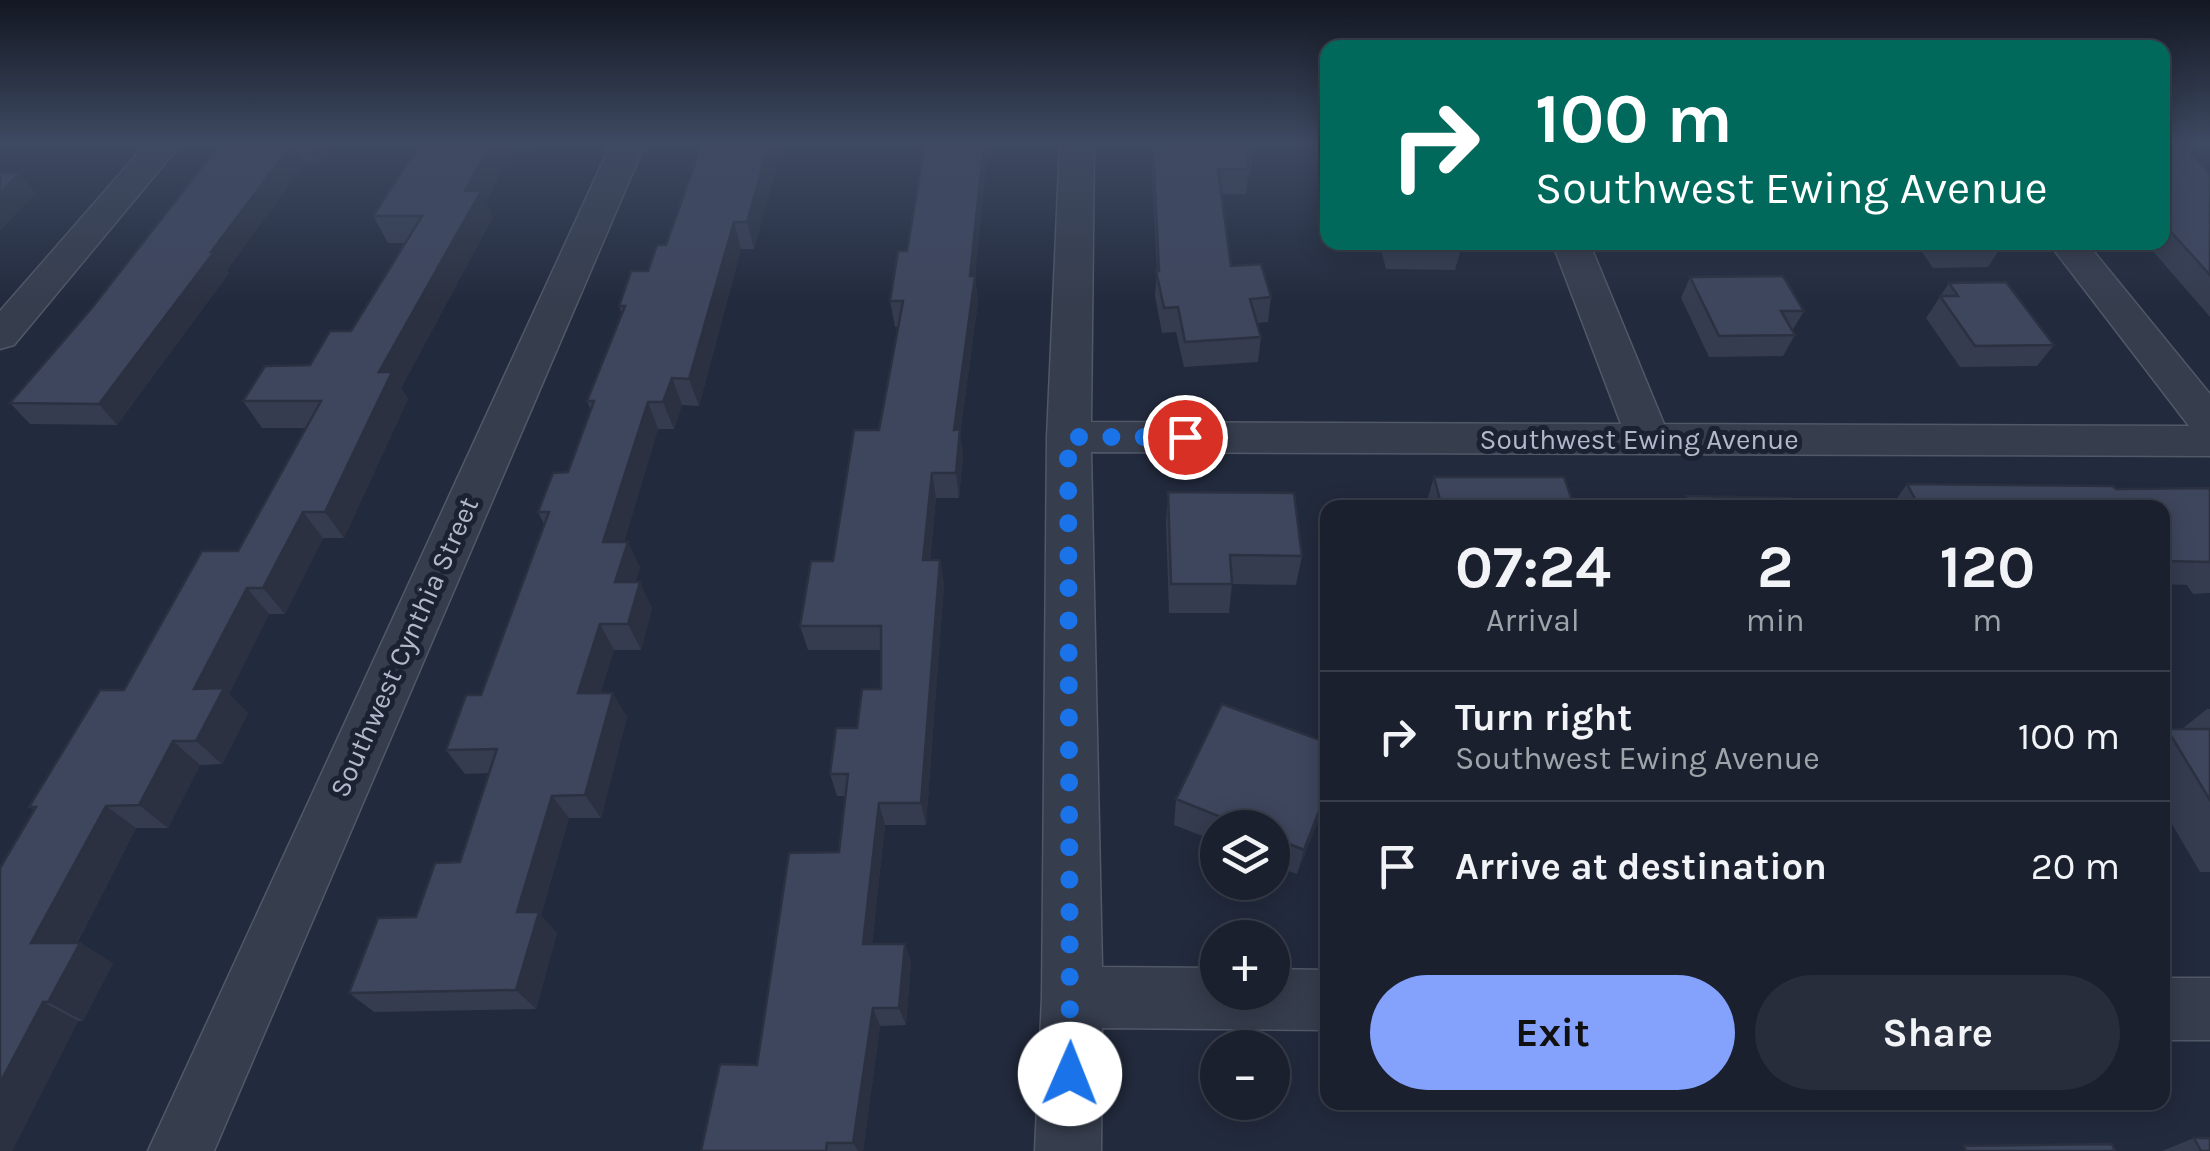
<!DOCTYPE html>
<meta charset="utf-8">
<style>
:root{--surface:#1a202e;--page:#272d3a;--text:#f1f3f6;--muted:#9fa3aa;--line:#383e4a;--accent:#84a2fb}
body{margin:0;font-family:Karla,sans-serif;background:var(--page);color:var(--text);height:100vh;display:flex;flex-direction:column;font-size:38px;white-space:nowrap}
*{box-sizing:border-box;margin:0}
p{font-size:32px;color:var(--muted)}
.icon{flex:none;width:55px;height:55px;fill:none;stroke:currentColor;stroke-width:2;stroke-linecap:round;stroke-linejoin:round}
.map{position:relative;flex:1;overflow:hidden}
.details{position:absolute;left:1320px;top:500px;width:850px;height:610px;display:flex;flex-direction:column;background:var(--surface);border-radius:20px;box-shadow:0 5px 25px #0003,0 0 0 2px var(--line)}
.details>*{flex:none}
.top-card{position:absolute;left:1320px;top:40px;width:850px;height:210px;border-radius:20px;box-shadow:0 5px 25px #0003,0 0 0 2px var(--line);background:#00695c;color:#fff;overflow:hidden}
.fabs{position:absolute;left:1200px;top:810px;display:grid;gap:20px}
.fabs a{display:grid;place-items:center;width:90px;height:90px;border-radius:50%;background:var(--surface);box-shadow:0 5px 25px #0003,0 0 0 2px var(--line);font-size:50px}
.pin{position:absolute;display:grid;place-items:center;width:85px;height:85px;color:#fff;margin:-42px;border:5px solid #fff;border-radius:50%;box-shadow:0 2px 10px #0007}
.me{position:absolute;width:110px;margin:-55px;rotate:1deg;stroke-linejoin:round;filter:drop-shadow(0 0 8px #0008)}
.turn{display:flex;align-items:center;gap:35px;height:210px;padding:0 50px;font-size:45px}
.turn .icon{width:130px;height:130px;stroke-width:2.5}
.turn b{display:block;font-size:70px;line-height:85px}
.eta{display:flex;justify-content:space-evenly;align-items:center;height:170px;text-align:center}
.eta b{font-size:60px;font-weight:700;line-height:70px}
.button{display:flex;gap:20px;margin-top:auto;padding:20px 50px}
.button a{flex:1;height:115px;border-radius:60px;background:var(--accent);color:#111;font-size:40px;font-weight:700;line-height:115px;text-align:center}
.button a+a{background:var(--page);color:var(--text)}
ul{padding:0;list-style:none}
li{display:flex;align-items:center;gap:30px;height:130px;padding:0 50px;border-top:2px solid var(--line)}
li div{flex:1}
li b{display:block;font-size:38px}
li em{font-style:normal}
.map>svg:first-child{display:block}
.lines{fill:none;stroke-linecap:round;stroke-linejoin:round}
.minor-casing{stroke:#515868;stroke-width:3}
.minor{fill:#363d4d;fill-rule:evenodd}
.wall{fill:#353c50}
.shaded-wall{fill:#2b3141}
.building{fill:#3e465d;stroke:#2b3141;stroke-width:2.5}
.route{stroke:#1a73e8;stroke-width:18;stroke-dasharray:0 32.4}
.labels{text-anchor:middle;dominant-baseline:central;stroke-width:10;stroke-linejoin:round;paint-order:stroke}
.street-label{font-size:28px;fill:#b2b8c9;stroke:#1b2232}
</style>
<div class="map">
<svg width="2210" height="1151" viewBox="0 0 2210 1151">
<rect width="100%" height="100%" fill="#222a3d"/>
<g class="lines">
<g class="minor-casing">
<path id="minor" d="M 146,144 L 181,144 L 14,345 L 0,349 L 0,311 Z
M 611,144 L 645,144 L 214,1151 L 148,1151 Z
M 1060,144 L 1094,144 L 1091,422 L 1621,424 L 1552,242 L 1589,242 L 1664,424 L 2189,426 L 2048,242 L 2086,242 L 2210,394 L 2210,456 L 1091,452 L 1102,967 L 1218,968 L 1218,992 L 1272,992 L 1272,969 L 1328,970 L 1328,1030 L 1102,1028 L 1101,1151 L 1035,1151 L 1042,997 L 1047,437 Z
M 2162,978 L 2210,978 L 2210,1040 L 2162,1040 Z"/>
</g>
<use href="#minor" class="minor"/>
</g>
<path class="wall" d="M 220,144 L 331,144 L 318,163 L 305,163 L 227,270 L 229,273 L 117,425 L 30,424 L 10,403 L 91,309 Z
M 420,144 L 536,144 L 534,149 L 514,149 L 486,202 L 493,217 L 401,388 L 408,399 L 344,538 L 323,538 L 285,614 L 269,614 L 229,694 L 248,713 L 222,764 L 200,765 L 168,828 L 136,828 L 77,943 L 80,943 L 113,963 L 83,1021 L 78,1021 L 12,1151 L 34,810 L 29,807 L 238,551 L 306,428 L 262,428 L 243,401 L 310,365 L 351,331 L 405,243 L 388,243 L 373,216 Z
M 702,144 L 783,144 L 754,249 L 741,249 L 699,406 L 682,405 L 674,429 L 658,429 L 624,542 L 628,542 L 640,568 L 635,582 L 652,608 L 641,650 L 614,650 L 600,693 L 627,717 L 601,818 L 569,818 L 541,915 L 557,933 L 536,1009 L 374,1012 L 349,993 L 416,917 L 460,862 L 489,773 L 465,774 L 446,750 L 481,695 L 544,524 L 538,512 L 568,472 L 591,411 L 587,401 L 622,314 L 619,306 L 648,271 L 666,245 Z
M 925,144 L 988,144 L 975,276 L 978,302 L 960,434 L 963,455 L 959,498 L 936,498 L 930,560 L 940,560 L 944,584 L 926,825 L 885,825 L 872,944 L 905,944 L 911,963 L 906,1025 L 880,1026 L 863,1151 L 701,1151 L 757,1065 L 839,852 L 846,796 L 837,796 L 830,774 L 881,689 L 881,650 L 808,650 L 800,626 L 833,561 L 879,430 L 898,327 L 895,327 L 890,301 L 907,251 Z
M 1158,144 L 1252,144 L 1253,150 L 1250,175 L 1248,175 L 1246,194 L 1222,194 L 1231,266 L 1271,297 L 1268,322 L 1257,323 L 1261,337 L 1258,362 L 1184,367 L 1176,332 L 1162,333 L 1155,296 L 1157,271 L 1152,174 L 1153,149 L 1158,149 Z
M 2162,144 L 2210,174 L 2210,317 L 2145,242 L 2162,242 Z
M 1379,242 L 1459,242 L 1461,249 L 1455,270 L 1386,269 Z
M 1915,242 L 1999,242 L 2002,246 L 1988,267 L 1933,268 Z
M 1690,277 L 1804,311 L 1792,331 L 1795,335 L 1783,356 L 1709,357 L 1681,298 Z
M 1949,283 L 2054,345 L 2037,366 L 1960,367 L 1926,318 Z
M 1434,477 L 1575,508 L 1425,508 Z
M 1907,484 L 2116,489 L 2210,488 L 2210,593 L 2193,594 L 2187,585 L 2162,584 L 2162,508 L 1890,508 Z
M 1168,492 L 1302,556 L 1296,585 L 1232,584 L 1229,613 L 1169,613 L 1166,522 Z
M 1686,496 L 1794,508 L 1680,508 Z
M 2207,709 L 2210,709 L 2210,872 L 2200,872 L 2162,807 L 2162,732 L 2167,729 L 2182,729 Z
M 1328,743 L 1328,795 L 1297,874 L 1272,865 L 1272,828 L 1218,828 L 1218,842 L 1174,825 L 1176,799 Z
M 2194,1138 L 2210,1151 L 2162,1151 Z"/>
<path class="shaded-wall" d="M 292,144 L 294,144 L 305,163 L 227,270 L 229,273 L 117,425 L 99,404 Z
M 307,144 L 331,144 L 318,163 Z
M 491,144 L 512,144 L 514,149 L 486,202 L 493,217 L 401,388 L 408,399 L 344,538 L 325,512 L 379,372 L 465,191 Z
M 769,144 L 783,144 L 754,249 L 747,222 Z
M 984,144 L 988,144 L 975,277 L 978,302 L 960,434 L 963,455 L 959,498 L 956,473 L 954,430 Z
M 20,173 L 36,194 L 0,231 L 0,193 Z
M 734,222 L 741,249 L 699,406 L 689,379 Z
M 672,378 L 682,405 L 674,429 L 663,402 Z
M 648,402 L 658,429 L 616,568 L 603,542 Z
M 932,473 L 936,498 L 927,584 L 923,560 Z
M 303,512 L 323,538 L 285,614 L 263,588 Z
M 628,542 L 640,568 L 627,608 L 615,582 Z
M 940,560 L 944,584 L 926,825 L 921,803 Z
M 640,582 L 652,608 L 641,650 L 628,624 Z
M 247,588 L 269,614 L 229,694 L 248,713 L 222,764 L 196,741 L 194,689 Z
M 600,624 L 614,650 L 593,718 L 578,693 Z
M 613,693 L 627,717 L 601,818 L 585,795 Z
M 173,741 L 200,765 L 168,828 L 139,805 Z
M 1328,788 L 1328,795 L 1297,874 L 1304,850 Z
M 552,796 L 569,818 L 541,915 L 557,933 L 536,1009 L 516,990 L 517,912 Z
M 879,803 L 885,825 L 870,963 L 863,944 Z
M 106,806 L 136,828 L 66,963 L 31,943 Z
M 80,943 L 113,963 L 83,1021 L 48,1002 Z
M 905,944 L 911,963 L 906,1025 L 899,1008 Z
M 43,1002 L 78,1021 L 12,1151 L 0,1151 L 0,1083 Z
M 873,1008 L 880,1026 L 863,1151 L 858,1151 L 853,1143 Z"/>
<path class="building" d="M 220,144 L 292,144 L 211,252 L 214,252 L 99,404 L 10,403 L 91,309 Z
M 420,144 L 491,144 L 465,191 L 481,191 L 379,372 L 392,372 L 325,512 L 303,512 L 263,588 L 247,588 L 194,689 L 224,688 L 196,741 L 173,741 L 139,805 L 106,806 L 31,943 L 80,943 L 48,1002 L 43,1002 L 0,1083 L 0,868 L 36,807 L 29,807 L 100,690 L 124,690 L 202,551 L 238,551 L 321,401 L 243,401 L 265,366 L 310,365 L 330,331 L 351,331 L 422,216 L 373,216 Z
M 702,144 L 769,144 L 747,222 L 734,222 L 689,379 L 672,378 L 663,402 L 648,402 L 603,542 L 628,542 L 615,582 L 640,582 L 628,624 L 600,624 L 578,693 L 613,693 L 585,795 L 552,796 L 517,912 L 539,912 L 516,990 L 349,993 L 378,918 L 416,917 L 435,863 L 460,862 L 497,749 L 446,750 L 466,695 L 481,695 L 549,512 L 538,512 L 553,473 L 568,472 L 594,401 L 587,401 L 625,306 L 619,306 L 631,271 L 648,271 L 657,245 L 666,245 Z
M 925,144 L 984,144 L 970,276 L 975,276 L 954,430 L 960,429 L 956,473 L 932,473 L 923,560 L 940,560 L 921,803 L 879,803 L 863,944 L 905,944 L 899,1008 L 873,1008 L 853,1143 L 827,1143 L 826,1151 L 701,1151 L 720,1064 L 757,1065 L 789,853 L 839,852 L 848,774 L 830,774 L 836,728 L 857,728 L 862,689 L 881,689 L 881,626 L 800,626 L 811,561 L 833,561 L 854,430 L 879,430 L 903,301 L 890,301 L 898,251 L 907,251 Z
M 1161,144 L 1252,144 L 1253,150 L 1246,150 L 1248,169 L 1218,169 L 1231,266 L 1261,264 L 1271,297 L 1250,299 L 1261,337 L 1185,342 L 1178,307 L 1164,308 L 1156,271 L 1159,271 L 1153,149 L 1161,149 Z
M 2162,144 L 2181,144 L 2210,174 L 2210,275 L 2162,222 Z
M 0,173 L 20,173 L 0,193 Z
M 1389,242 L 1459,242 L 1461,249 L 1390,248 Z
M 1944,242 L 1999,242 L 2002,246 L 1947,247 Z
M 1783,276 L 1804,311 L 1781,311 L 1795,335 L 1719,336 L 1690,277 Z
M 2006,282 L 2054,345 L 1975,346 L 1940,296 L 1958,296 L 1949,283 Z
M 1434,477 L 1564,477 L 1575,508 L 1442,508 Z
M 1907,484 L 2113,486 L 2116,489 L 2210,488 L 2210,562 L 2162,561 L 2162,508 L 1920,508 Z
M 1168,492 L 1294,493 L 1302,556 L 1230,555 L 1232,584 L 1171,584 Z
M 1686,496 L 1790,498 L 1794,508 L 1690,508 Z
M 1222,704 L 1328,743 L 1328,788 L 1304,850 L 1272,837 L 1272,828 L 1248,828 L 1176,799 Z
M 2167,729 L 2210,729 L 2210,800 Z
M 2194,1138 L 2210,1138 L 2210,1151 L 2201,1151 Z
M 2112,1144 L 2115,1151 L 1966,1151 L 1964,1146 Z"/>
<linearGradient id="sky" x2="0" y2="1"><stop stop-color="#131722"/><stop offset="0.47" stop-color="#3e4a62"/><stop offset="1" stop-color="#3e4a62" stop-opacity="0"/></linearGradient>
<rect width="2210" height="305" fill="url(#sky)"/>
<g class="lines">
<path class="route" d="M 1070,1074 L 1068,437 L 1185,437"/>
</g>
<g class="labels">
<g class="street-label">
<text x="1639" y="439">Southwest Ewing Avenue</text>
<text transform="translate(404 647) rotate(-66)">Southwest Cynthia Street</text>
</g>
</g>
</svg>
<div class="fabs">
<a><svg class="icon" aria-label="layers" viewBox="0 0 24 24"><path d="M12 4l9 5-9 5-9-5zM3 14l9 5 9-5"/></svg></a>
<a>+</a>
<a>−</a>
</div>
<div class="pin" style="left:1185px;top:437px;background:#d93025"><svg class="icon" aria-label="arrive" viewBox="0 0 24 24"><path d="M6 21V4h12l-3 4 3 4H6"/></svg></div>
<svg class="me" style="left:1070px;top:1074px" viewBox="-20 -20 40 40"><circle r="19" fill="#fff"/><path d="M0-13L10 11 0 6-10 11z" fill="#1a73e8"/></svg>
<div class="top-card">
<div class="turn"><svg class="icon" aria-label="right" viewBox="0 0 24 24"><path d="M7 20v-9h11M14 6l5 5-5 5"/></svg><div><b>100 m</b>Southwest Ewing Avenue</div></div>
</div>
<section class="details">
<div class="eta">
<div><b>07:24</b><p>Arrival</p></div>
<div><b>2</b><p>min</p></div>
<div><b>120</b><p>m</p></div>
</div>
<ul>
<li><svg class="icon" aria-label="right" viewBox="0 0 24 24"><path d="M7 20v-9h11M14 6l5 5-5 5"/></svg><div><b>Turn right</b><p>Southwest Ewing Avenue</p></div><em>100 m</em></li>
<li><svg class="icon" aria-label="arrive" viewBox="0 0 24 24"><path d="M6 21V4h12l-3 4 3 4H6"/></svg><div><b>Arrive at destination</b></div><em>20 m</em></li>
</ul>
<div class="button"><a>Exit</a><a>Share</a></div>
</section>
</div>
